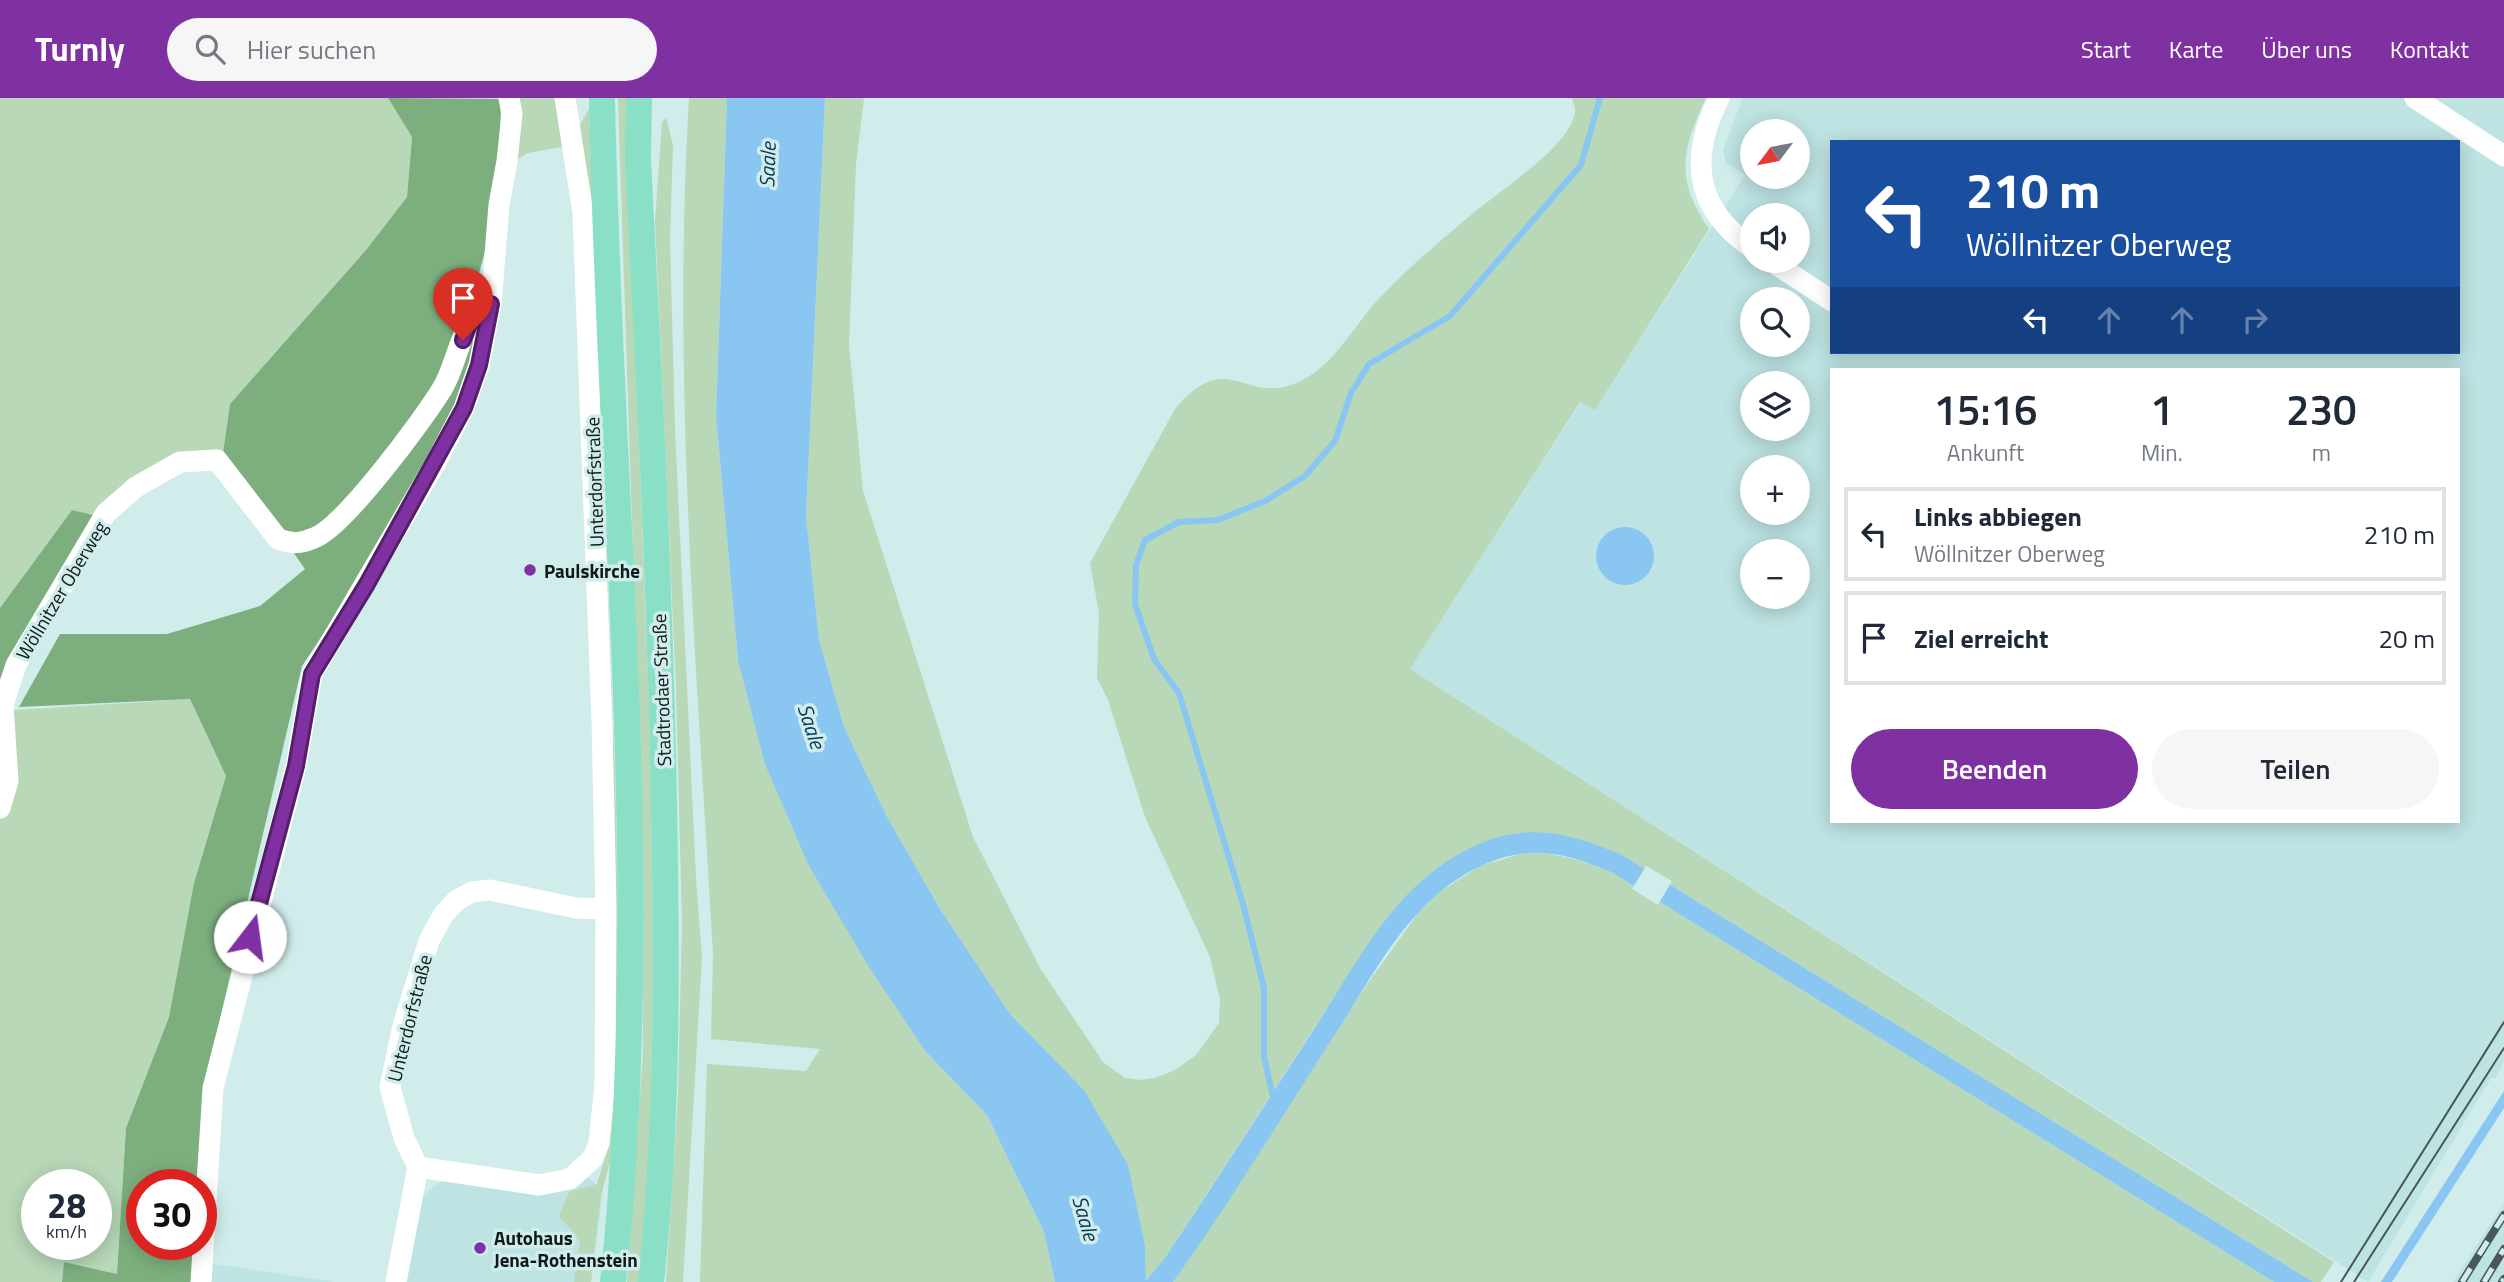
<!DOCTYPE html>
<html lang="de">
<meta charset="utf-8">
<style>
:root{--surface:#fff;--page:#f6f6f7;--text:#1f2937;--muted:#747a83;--line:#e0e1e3;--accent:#7f30a1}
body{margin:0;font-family:"Titillium Web",sans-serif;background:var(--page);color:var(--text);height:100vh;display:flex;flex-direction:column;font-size:26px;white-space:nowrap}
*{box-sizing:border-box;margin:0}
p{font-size:23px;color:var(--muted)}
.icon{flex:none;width:38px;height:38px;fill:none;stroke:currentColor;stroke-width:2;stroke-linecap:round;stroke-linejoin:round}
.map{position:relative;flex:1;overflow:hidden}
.side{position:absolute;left:1830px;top:270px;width:630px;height:455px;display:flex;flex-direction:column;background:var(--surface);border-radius:0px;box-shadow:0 4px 18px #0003}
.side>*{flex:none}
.top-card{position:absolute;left:1830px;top:42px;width:630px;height:214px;border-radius:0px;box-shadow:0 4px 18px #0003;background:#1a4fa0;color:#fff;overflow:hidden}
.needle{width:46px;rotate:238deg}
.buttons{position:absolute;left:1740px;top:21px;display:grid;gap:14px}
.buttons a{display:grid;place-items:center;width:70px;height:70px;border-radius:50%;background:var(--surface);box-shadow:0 4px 18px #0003;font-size:35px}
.speed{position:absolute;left:21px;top:1071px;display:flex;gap:14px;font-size:35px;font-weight:700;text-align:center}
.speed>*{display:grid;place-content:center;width:91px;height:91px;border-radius:50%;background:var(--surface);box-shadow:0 4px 18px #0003;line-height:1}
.speed small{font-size:18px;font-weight:400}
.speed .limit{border:10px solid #d22;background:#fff;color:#111}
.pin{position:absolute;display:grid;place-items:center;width:60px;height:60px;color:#fff;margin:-72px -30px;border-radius:50% 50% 50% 0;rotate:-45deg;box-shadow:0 0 7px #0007}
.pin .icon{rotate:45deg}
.me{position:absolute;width:77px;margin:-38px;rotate:15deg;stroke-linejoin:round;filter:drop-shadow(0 0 5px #0008)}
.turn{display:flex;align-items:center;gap:24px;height:147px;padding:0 21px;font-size:32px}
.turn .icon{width:91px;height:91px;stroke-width:2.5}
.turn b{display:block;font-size:49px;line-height:60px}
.lanes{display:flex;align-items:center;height:66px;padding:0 21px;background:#0003;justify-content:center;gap:35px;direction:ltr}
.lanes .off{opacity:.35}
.eta{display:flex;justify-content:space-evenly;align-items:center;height:119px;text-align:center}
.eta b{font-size:42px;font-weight:600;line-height:49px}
.primary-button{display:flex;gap:14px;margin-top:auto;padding:14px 21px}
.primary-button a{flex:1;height:80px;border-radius:42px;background:var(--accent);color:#fff;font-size:28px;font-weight:600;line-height:80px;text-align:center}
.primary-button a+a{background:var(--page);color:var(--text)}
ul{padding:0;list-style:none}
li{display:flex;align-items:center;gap:21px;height:94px;margin:0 14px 10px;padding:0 7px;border:4px solid var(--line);border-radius:0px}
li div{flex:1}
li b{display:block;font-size:26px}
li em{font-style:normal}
header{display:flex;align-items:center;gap:42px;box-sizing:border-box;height:98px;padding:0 35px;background:var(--accent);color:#fff}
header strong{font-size:33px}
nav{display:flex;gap:38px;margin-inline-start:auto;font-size:24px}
.search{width:490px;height:63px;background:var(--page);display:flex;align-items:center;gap:18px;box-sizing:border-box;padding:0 24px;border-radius:38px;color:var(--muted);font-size:26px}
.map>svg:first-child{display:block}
.built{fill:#bde3e2;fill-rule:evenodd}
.green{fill:#b8d8b8;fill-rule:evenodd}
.forest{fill:#7daf7e}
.water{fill:#8ac6f2}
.pier{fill:#d0eceb}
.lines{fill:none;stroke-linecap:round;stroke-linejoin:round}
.stream{stroke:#8ac6f2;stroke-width:6}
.minor{stroke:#fff;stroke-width:21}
.major{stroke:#89e0c7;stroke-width:26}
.tram{stroke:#485757;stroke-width:2}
.rail-casing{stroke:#485757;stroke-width:8}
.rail{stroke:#d0eceb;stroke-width:5;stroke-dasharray:16;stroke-linecap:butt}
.route-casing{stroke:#531f69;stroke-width:18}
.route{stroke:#7f30a1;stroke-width:12}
.poi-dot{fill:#7f30a1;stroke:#d0eceb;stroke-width:2.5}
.labels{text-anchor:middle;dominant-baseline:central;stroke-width:7;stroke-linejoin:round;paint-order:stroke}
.street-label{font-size:19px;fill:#101a1a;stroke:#d0eceb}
.poi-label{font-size:19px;font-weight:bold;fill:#101a1a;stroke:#d0eceb;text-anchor:start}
.water-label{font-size:21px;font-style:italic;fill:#083855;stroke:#d0eceb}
</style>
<header>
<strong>Turnly</strong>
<div class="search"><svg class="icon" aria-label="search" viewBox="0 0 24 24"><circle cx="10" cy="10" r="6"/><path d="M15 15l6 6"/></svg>Hier suchen</div>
<nav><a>Start</a><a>Karte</a><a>Über uns</a><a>Kontakt</a></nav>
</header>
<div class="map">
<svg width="2504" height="1184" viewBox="0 0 2504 1184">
<rect width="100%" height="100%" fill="#d0eceb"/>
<path class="built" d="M 1743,0 L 2504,0 L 2504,964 L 2495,980 L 2491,980 L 2368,1184 L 1410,571 L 1581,304 L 1595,312 L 1745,77 L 1726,65 L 1723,52 ZM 1752,33 L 1797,33 L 1797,79 L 1752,79 ZM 1832,44 L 2459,44 L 2459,254 L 1832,254 ZM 1752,117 L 1797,117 L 1797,163 L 1752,163 ZM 1752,201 L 1797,201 L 1797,247 L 1752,247 ZM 1832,271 L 2459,271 L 2459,723 L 1832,723 ZM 1752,285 L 1797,285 L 1797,331 L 1752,331 ZM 1752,369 L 1797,369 L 1797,415 L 1752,415 ZM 1752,453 L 1797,453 L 1797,499 L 1752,499 Z
M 586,1079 L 603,1091 L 591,1184 L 402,1184 L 421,1099 L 437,1086 L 446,1082 Z
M 2504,1105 L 2504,1184 L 2453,1184 Z
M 208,1165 L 334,1184 L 207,1184 Z"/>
<path class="green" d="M 0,0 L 388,0 L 412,39 L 407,99 L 366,152 L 230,306 L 223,355 L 93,417 L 72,412 L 0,510 Z
M 517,0 L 560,0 L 568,48 L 528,55 L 513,64 Z
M 618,0 L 626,0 L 651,660 L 653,875 L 650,1054 L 639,1184 L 627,1184 L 643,954 L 642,724 Z
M 689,0 L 727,0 L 716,318 L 738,562 L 926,954 L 987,1017 L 1044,1134 L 1055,1184 L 700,1184 L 707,966 L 806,973 L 820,951 L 711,941 L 713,856 C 697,571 672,286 689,0 Z
M 825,0 L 864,0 L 856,66 L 849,246 L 863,393 L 973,739 L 1040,870 L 1103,964 L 1125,980 L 1140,982 L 1155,980 L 1175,972 L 1196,957 L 1219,925 L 1220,902 L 1210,859 L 1145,719 L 1108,602 L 1097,580 L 1099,515 L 1090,465 L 1175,311 C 1228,249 1243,306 1294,286 C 1331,272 1351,232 1376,204 C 1404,173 1438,145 1470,118 C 1497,94 1568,51 1575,15 C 1576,11 1573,5 1572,0 L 1706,0 C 1681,53 1675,81 1709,131 L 1595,312 L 1580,304 L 1410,571 L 2334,1164 L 2321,1184 L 2313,1184 L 1622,757 L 1498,740 L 1471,750 L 1425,780 L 1350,875 L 1167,1157 L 1146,1183 L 1145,1148 L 1084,992 L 1010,916 L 940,811 L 886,717 L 844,629 L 819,542 L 806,418 Z
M 589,11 L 615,675 L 619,876 L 613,1053 L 601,1097 L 591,1184 L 574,1184 L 580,1142 L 559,1118 L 569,1094 L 597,1086 L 607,1052 L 577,32 Z
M 666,19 L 673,47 L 670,141 L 675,331 L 696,781 L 702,859 L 683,1184 L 666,1184 L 678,997 L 682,825 L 676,591 L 655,124 L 662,25 Z
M 190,601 L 226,678 L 194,785 L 169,919 L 126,1030 L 117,1176 L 64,1164 L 62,1184 L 0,1184 L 0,613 ZM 37,1087 L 96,1087 L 96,1146 L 37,1146 Z
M 1527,754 C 1558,755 1584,763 1613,775 L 2274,1184 L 1173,1184 L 1367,886 L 1419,814 L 1438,795 L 1480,768 Z"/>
<path class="forest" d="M 388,0 L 501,1 C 500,72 494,152 463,216 L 480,225 L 458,308 L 345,503 L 302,568 L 205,986 L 196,1087 L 142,1087 L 142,1146 L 194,1146 L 193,1184 L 62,1184 L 64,1164 L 117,1176 L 126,1030 L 169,919 L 194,785 L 226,678 L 190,601 L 19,609 L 60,536 L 167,536 L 260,508 L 305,471 L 223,355 L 230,306 L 366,152 L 407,99 L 412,39 Z
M 72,412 L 93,417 L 0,581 L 0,510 Z"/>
<path class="water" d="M 727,0 L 825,0 L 806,418 L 819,542 L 844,629 L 886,717 L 940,811 L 1010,916 L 1084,992 L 1128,1067 L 1145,1148 L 1146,1183 L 1167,1157 C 1218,1080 1268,1002 1318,925 C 1345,883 1371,835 1406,798 C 1431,772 1463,749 1499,739 C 1542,727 1582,740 1622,757 L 2313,1184 L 2274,1184 L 1613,775 C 1578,760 1544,748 1505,759 C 1473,768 1443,788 1421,812 C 1388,846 1364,891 1339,930 C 1284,1015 1232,1102 1173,1184 L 1055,1184 L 1044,1134 L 987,1017 L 926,954 L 869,869 L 809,768 L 765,666 L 738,562 L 716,318 Z
M1596 458a29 29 0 1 1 58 0a29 29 0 1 1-58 0Z
M 2504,993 L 2504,1010 L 2392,1184 L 2381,1184 Z"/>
<path class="pier" d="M 1646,768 L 1672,783 L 1658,807 L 1632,791 Z"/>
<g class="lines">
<path class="stream" d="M 1274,1003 L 1264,959 L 1264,890 L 1243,806 L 1179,595 L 1154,561 L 1135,506 L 1136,467 L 1145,442 L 1179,424 L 1218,422 L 1265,403 L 1305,378 L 1335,343 L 1351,295 L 1369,266 L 1450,218 L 1581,67 L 1600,0"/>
<path class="minor" d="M 565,0 L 583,115 L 602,624 L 606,811
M 1719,0 C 1689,60 1694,110 1752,150
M 2415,0 L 2504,58
M 1771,163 L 1832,203
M 0,710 L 8,683 L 3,607 L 16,567 L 106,415 L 136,389 L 180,364 L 217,362 L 278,441 C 292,446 300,446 314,440 C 344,429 423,322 442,291 C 459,264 460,218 491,206
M 201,1184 L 213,990 L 296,668 L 312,576 L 435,366 L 464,310 L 479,267 L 491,206 L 499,107 L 507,63 L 512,16 L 509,0
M 396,1184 L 418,1069 L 404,1040 L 390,989 L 403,928 L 429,843 L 443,817 L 457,802 L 472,794 L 490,792 L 576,810 L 606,811 L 605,986 L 599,1045 L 593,1060 L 570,1081 L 539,1087 L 418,1069"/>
<path class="major" d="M 602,0 C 609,394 655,791 613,1184
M 639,0 L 638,62 C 649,276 660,491 664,705 C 667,865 668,1025 651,1184"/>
<path class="tram" d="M 2341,1184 L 2504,924
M 2354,1184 L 2504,950"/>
<g class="rail-casing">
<path id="rail" d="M 2462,1184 L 2504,1117
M 2484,1184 L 2504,1151
M 2502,1184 L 2504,1181"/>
</g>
<use href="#rail" class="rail"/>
</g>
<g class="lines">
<g class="route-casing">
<path id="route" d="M 250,839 L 296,668 L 312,576 L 367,486 L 464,310 L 479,267 L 491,206 L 472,218 L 463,242"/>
</g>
<use href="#route" class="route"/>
</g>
<g class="poi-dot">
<circle cx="530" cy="472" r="7"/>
<circle cx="480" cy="1150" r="7"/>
</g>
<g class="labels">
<g class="street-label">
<text transform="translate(594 384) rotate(-92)">Unterdorfstraße</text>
<text transform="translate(61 492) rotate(-59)">Wöllnitzer Oberweg</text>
<text transform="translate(661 592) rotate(-92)">Stadtrodaer Straße</text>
<text transform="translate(409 920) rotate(-76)">Unterdorfstraße</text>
</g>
<g class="poi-label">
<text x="544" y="472">Paulskirche</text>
<text x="494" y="1139">Autohaus<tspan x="494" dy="22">Jena-Rothenstein</tspan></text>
</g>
<g class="water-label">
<text transform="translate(767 67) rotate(-88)">Saale</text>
<text transform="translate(812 628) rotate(72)">Saale</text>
<text transform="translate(1086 1120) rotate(74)">Saale</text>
</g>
</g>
</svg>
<div class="buttons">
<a><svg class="needle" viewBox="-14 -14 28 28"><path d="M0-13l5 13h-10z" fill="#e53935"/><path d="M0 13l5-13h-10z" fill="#747a83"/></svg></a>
<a><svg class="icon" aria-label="sound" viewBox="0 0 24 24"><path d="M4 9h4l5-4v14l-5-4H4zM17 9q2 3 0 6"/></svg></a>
<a><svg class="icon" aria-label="search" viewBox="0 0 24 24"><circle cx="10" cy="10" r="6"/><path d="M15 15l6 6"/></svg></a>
<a><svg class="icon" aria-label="layers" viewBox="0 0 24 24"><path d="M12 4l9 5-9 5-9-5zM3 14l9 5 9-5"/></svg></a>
<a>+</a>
<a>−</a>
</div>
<div class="speed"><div>28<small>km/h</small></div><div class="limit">30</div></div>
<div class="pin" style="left:463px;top:242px;background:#d93025"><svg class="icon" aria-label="arrive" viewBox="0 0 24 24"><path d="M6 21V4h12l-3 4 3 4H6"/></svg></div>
<svg class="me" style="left:250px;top:839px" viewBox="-20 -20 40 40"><circle r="19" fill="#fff"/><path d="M0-13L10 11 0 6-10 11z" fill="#7f30a1"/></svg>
<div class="top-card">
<div class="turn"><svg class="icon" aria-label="left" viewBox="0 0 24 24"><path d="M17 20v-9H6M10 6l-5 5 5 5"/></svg><div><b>210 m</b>Wöllnitzer Oberweg</div></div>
<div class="lanes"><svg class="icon" aria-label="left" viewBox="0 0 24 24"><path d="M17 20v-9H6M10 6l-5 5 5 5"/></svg><svg class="icon off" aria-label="ahead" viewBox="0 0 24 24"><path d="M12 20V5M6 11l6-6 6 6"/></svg><svg class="icon off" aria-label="ahead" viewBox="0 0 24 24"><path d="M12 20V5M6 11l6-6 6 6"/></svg><svg class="icon off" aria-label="right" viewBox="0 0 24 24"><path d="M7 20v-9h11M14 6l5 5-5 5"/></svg></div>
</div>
<section class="side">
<div class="eta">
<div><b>15:16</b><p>Ankunft</p></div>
<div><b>1</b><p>Min.</p></div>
<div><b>230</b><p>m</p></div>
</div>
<ul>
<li><svg class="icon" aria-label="left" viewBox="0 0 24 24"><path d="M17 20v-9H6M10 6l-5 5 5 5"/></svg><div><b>Links abbiegen</b><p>Wöllnitzer Oberweg</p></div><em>210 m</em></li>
<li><svg class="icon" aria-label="arrive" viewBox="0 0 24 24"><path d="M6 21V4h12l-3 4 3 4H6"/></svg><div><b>Ziel erreicht</b></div><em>20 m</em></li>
</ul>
<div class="primary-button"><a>Beenden</a><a>Teilen</a></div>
</section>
</div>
